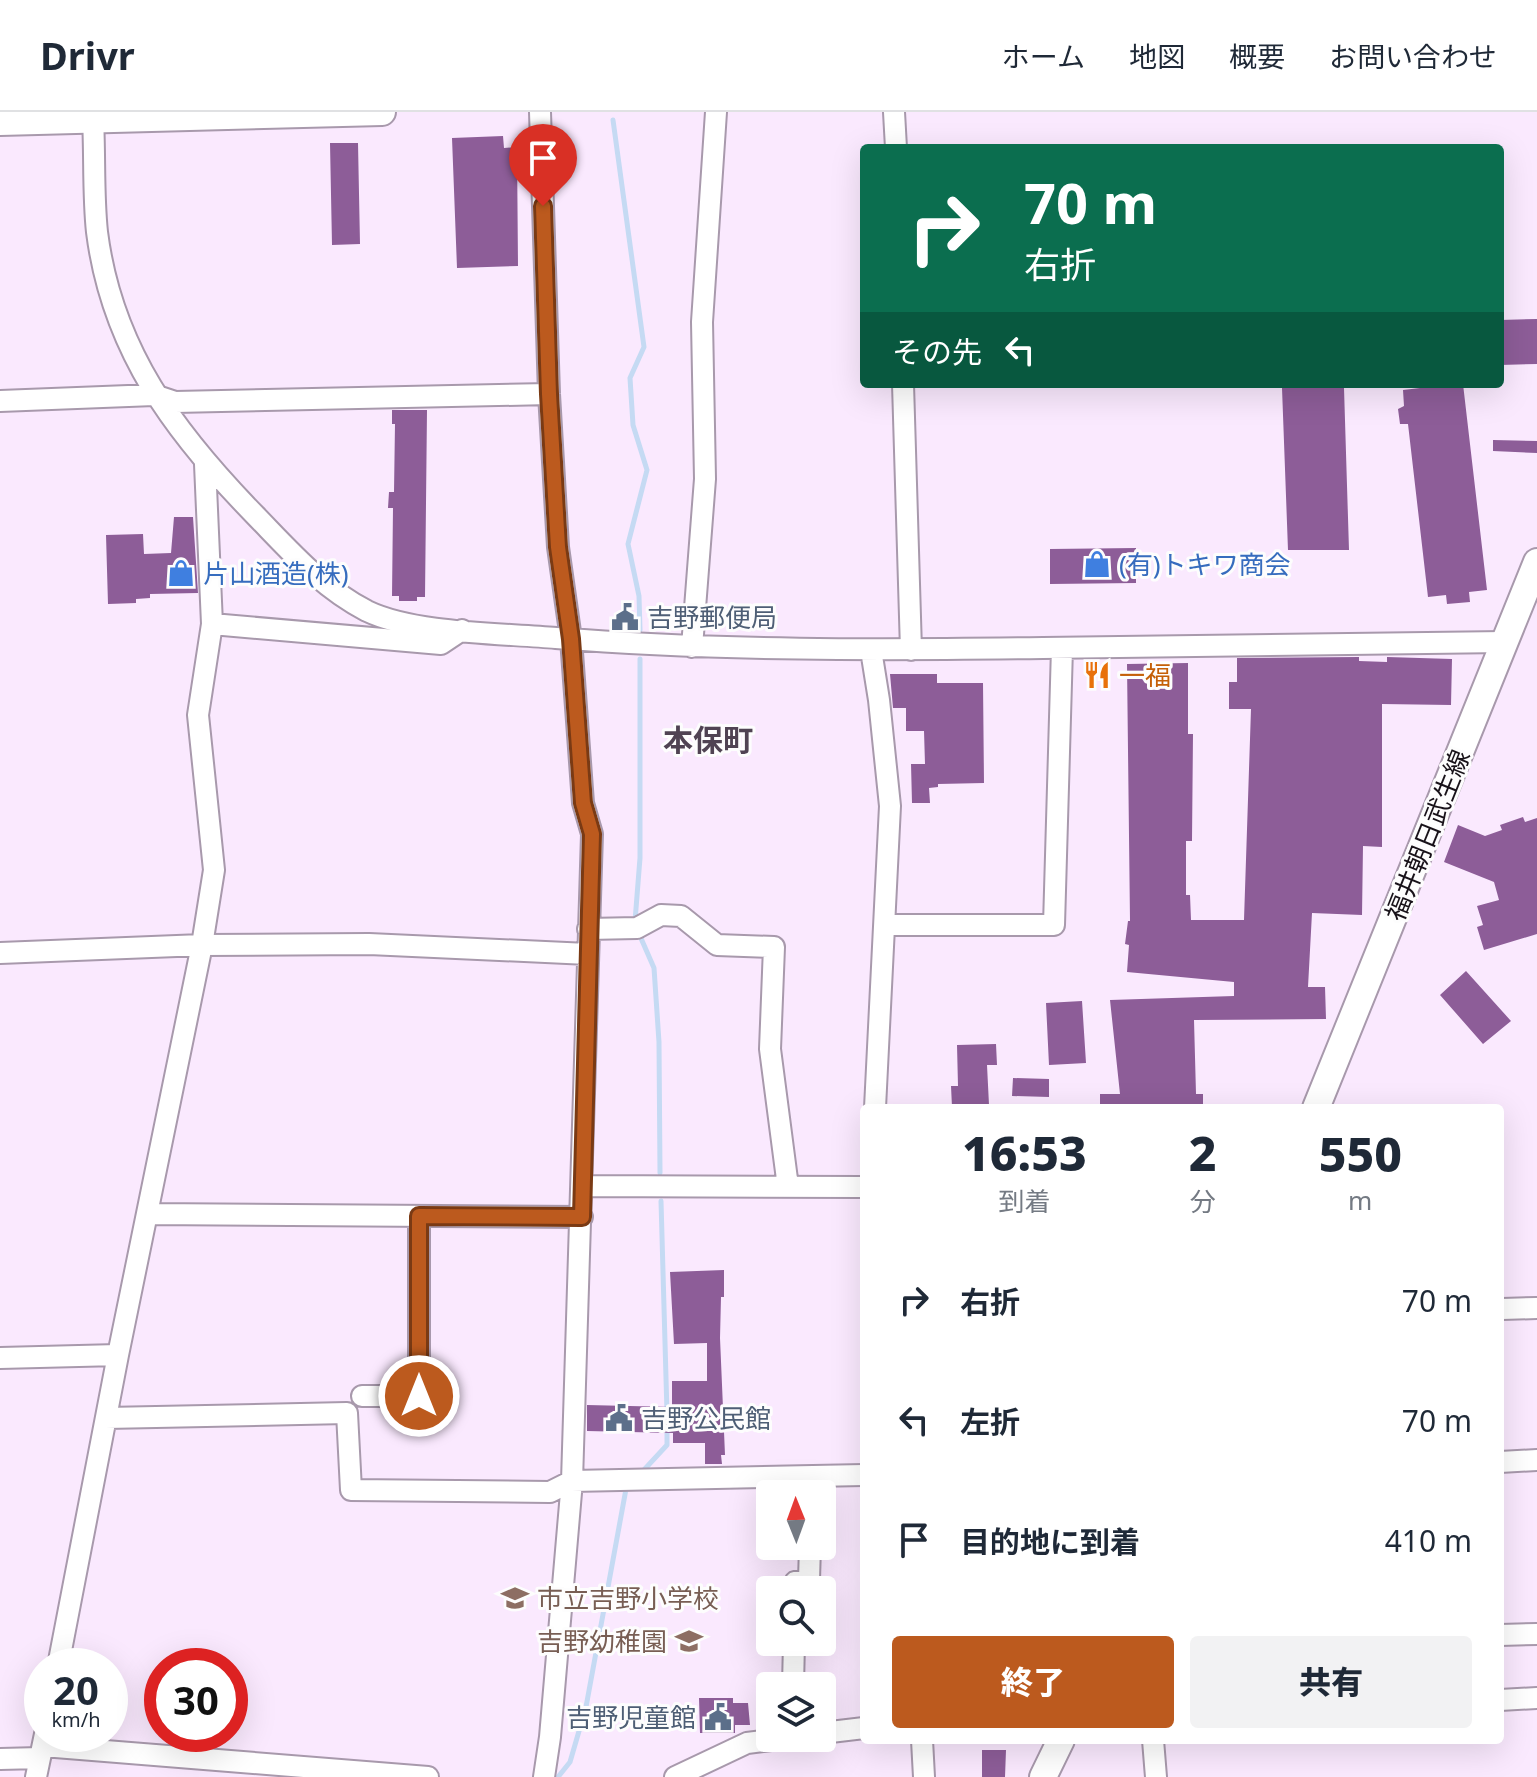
<!DOCTYPE html>
<html lang="ja">
<meta charset="utf-8">
<style>
:root{--surface:#fff;--page:#f2f2f3;--text:#1f2937;--muted:#747a83;--line:#e0e1e3;--accent:#bc5a1e}
body{margin:0;font-family:"Noto Sans","Noto Sans JP",sans-serif;background:var(--page);color:var(--text);height:100vh;display:flex;flex-direction:column;font-size:30px;white-space:nowrap}
*{box-sizing:border-box;margin:0}
p{font-size:26px;color:var(--muted)}
.icon{flex:none;width:44px;height:44px;fill:none;stroke:currentColor;stroke-width:2;stroke-linecap:round;stroke-linejoin:round}
.map{position:relative;flex:1;overflow:hidden}
.panel{position:absolute;left:860px;top:992px;width:644px;height:640px;display:flex;flex-direction:column;background:var(--surface);border-radius:8px;box-shadow:0 8px 32px #0002}
.panel>*{flex:none}
.guide{position:absolute;left:860px;top:32px;width:644px;height:244px;border-radius:8px;box-shadow:0 8px 32px #0002;background:#0b6e4f;color:#fff;overflow:hidden}
.needle{width:52px;rotate:359deg}
.tools{position:absolute;left:756px;top:1368px;display:grid;gap:16px}
.tools a{display:grid;place-items:center;width:80px;height:80px;border-radius:8px;background:var(--surface);box-shadow:0 8px 32px #0002;font-size:40px}
.speed{position:absolute;left:24px;top:1536px;display:flex;gap:16px;font-size:40px;font-weight:700;text-align:center}
.speed>*{display:grid;place-content:center;width:104px;height:104px;border-radius:50%;background:var(--surface);box-shadow:0 8px 32px #0002;line-height:1}
.speed small{font-size:20px;font-weight:400}
.speed .limit{border:12px solid #d22;background:#fff;color:#111}
.pin{position:absolute;display:grid;place-items:center;width:68px;height:68px;color:#fff;margin:-82px -34px;border-radius:50% 50% 50% 0;rotate:-45deg;box-shadow:0 0 8px #0007}
.pin .icon{rotate:45deg}
.me{position:absolute;width:88px;margin:-44px;rotate:0deg;stroke-linejoin:round;filter:drop-shadow(0 0 6px #0008)}
.turn{display:flex;align-items:center;gap:28px;height:168px;padding:0 32px;font-size:36px}
.turn .icon{width:104px;height:104px;stroke-width:2.5}
.turn b{display:block;font-size:56px;line-height:68px}
.then{display:flex;align-items:center;height:76px;padding:0 32px;background:#0003;gap:16px;font-size:30px}
.eta{display:flex;justify-content:space-evenly;align-items:center;height:136px;text-align:center}
.eta b{font-size:48px;font-weight:800;line-height:56px}
.primary-button{display:flex;gap:16px;margin-top:auto;padding:16px 32px}
.primary-button a{flex:1;height:92px;border-radius:8px;background:var(--accent);color:#fff;font-size:32px;font-weight:800;line-height:92px;text-align:center}
.primary-button a+a{background:var(--page);color:var(--text)}
ul{padding:0;list-style:none}
li{display:flex;align-items:center;gap:24px;height:120px;padding:0 32px}
li div{flex:1}
li b{display:block;font-size:30px}
li em{font-style:normal}
header{display:flex;align-items:center;gap:48px;box-sizing:border-box;height:112px;padding:0 40px;background:var(--surface);border-bottom:2px solid var(--line)}
header strong{font-size:38px}
nav{display:flex;gap:44px;margin-inline-start:auto;font-size:28px}
.map>svg:first-child{display:block}
.lines{fill:none;stroke-linecap:round;stroke-linejoin:round}
.stream{stroke:#c5daf3;stroke-width:5}
.building{fill:#8d5d98}
.minor-casing{stroke:#a899ac;stroke-width:24}
.major-casing{stroke:#a899ac;stroke-width:30}
.minor{stroke:#fff;stroke-width:20}
.major{stroke:#fff;stroke-width:26}
.route-casing{stroke:#7a3a14;stroke-width:20}
.route{stroke:#bc5a1e;stroke-width:14}
.labels{text-anchor:middle;dominant-baseline:central;stroke-width:6;stroke-linejoin:round;paint-order:stroke}
.shop-label{font-size:26px;fill:#366cbe;stroke:#fdfdfd;text-anchor:start}
.service-label{font-size:26px;fill:#4e5e75;stroke:#fdfdfd;text-anchor:start}
.food-label{font-size:26px;fill:#c56008;stroke:#fdfdfd;text-anchor:start}
.street-label{font-size:26px;fill:#181219;stroke:#fdfdfd}
.education-label{font-size:26px;fill:#785e54;stroke:#fdfdfd;text-anchor:start}
.quarter-label{font-size:30px;font-weight:bold;fill:#504353;stroke:#fdfdfd}
</style>
<header>
<strong>Drivr</strong>
<nav><a>ホーム</a><a>地図</a><a>概要</a><a>お問い合わせ</a></nav>
</header>
<div class="map">
<svg width="1537" height="1665" viewBox="0 0 1537 1665">
<rect width="100%" height="100%" fill="#fae9fe"/>
<g class="lines">
<path class="stream" d="M 613,8 L 644,235 L 630,266 L 633,313 L 647,358 L 628,432 L 639,484 L 640,518
M 635,809 L 640,746 L 640,547
M 640,824 L 654,856 L 659,930 L 660,1061
M 661,1089 L 667,1301
M 642,1360 L 667,1333 L 667,1315
M 558,1665 L 570,1650 L 586,1595 L 626,1377 L 630,1373"/>
</g>
<path class="building" d="M 503,24 L 504,36 L 517,35 L 518,154 L 457,156 L 452,26 Z
M 330,31 L 358,31 L 360,132 L 332,133 Z
M 1537,207 L 1537,252 L 1500,253 L 1500,208 Z
M 1420,272 L 1463,272 L 1487,478 L 1469,480 L 1470,490 L 1447,492 L 1446,483 L 1428,485 L 1408,312 L 1400,312 L 1398,297 L 1404,294 L 1403,278 L 1420,276 Z
M 1282,276 L 1344,276 L 1349,438 L 1288,438 Z
M 392,298 L 427,298 L 425,485 L 417,485 L 417,489 L 399,489 L 399,484 L 392,484 L 393,396 L 388,396 L 389,380 L 394,380 L 395,312 L 392,312 Z
M 1493,328 L 1537,329 L 1537,341 L 1493,339 Z
M 174,405 L 193,405 L 198,481 L 150,482 L 150,486 L 136,487 L 136,491 L 108,492 L 106,423 L 143,422 L 144,442 L 171,441 Z
M 1136,436 L 1136,471 L 1050,472 L 1050,437 Z
M 1359,545 L 1359,549 L 1387,550 L 1387,545 L 1452,547 L 1451,593 L 1382,592 L 1382,735 L 1363,734 L 1362,803 L 1312,801 L 1308,875 L 1325,875 L 1326,907 L 1194,908 L 1196,982 L 1203,982 L 1203,996 L 1100,996 L 1100,982 L 1120,982 L 1110,888 L 1234,884 L 1234,870 L 1127,860 L 1129,833 L 1125,832 L 1128,809 L 1130,809 L 1127,552 L 1188,551 L 1188,622 L 1193,622 L 1192,729 L 1186,729 L 1186,783 L 1190,783 L 1191,808 L 1244,808 L 1251,597 L 1229,597 L 1229,570 L 1237,570 L 1237,546 Z
M 890,562 L 937,562 L 937,571 L 983,571 L 984,671 L 938,672 L 938,675 L 929,676 L 930,691 L 912,691 L 911,652 L 925,652 L 924,619 L 906,619 L 906,596 L 893,596 Z
M 1523,705 L 1525,710 L 1537,706 L 1537,822 L 1484,838 L 1477,815 L 1483,813 L 1477,794 L 1499,788 L 1494,770 L 1444,750 L 1458,713 L 1485,724 L 1502,718 L 1500,713 Z
M 1466,859 L 1511,909 L 1483,932 L 1440,883 Z
M 1082,889 L 1086,951 L 1049,953 L 1046,891 Z
M 996,932 L 997,953 L 987,953 L 989,993 L 952,995 L 951,974 L 958,974 L 957,933 Z
M 1013,966 L 1049,967 L 1049,985 L 1012,984 Z
M 724,1158 L 724,1185 L 721,1185 L 720,1226 L 725,1343 L 721,1343 L 722,1352 L 705,1352 L 705,1331 L 673,1331 L 673,1321 L 587,1319 L 587,1293 L 672,1295 L 672,1269 L 707,1269 L 707,1231 L 674,1232 L 670,1160 Z
M 699,1586 L 733,1586 L 733,1591 L 748,1591 L 750,1613 L 735,1613 L 735,1621 L 700,1621 Z
M 982,1638 L 1006,1638 L 1005,1665 L 982,1665 Z"/>
<g class="lines">
<g class="minor-casing">
<path id="minor" d="M 540,0 L 549,282 L 558,435 L 571,527 L 583,691 L 592,722 L 572,1369 L 550,1625 L 544,1665
M 894,0 L 896,36
M 93,7 C 95,44 93,83 97,120 C 112,238 175,321 255,403 C 290,439 322,476 367,499 C 415,522 501,521 556,526 C 718,539 881,538 1043,536 C 1197,534 1351,532 1505,530
M 903,272 L 911,538
M 0,289 L 154,283 L 175,290 L 549,282
M 212,512 L 441,532 L 462,518
M 692,535 L 705,367 L 702,210 L 716,0
M 871,538 L 879,588 L 890,694 L 875,996
M 885,813 L 1054,813 L 1062,536
M 588,817 L 637,816 L 661,803 L 681,804 L 717,833 L 774,835 L 770,937 L 788,1075
M 0,841 L 202,833 L 369,832 L 588,842
M 582,1074 L 864,1075
M 148,1102 L 582,1105
M 1502,1197 L 1537,1196
M 0,1246 L 118,1243
M 362,1284 L 419,1284 L 419,1104
M 106,1306 L 347,1301 L 351,1378 L 550,1380 L 572,1369 L 864,1363
M 1500,1350 L 1537,1348
M 795,1478 L 795,1470 L 809,1468 L 810,1434
M 1500,1523 L 1537,1522
M 58,1554 L 118,1243 L 202,833 L 214,758 L 198,603 L 212,512 L 205,352
M 793,1574 L 794,1530
M 1500,1588 L 1537,1586
M 822,1621 L 864,1616
M 922,1628 L 924,1665
M 1153,1628 L 1156,1665
M 43,1634 L 428,1665
M 0,1647 L 40,1646
M 36,1665 L 45,1622
M 675,1665 L 747,1631 L 787,1626"/>
</g>
<g class="major-casing">
<path id="major" d="M 0,10 L 382,0
M 1316,996 L 1537,450
M 1043,1665 L 1061,1628"/>
</g>
<use href="#minor" class="minor"/>
<use href="#major" class="major"/>
</g>
<g class="lines">
<g class="route-casing">
<path id="route" d="M 419,1284 L 419,1104 L 582,1105 L 592,722 L 583,691 L 571,527 L 558,435 L 549,282 L 543,94"/>
</g>
<use href="#route" class="route"/>
</g>
<defs>
<g id="shop-bare" transform="scale(2.16)"><path d="M-5-2.5h2.3a2.7 3.5 0 0 1 5.4 0H5L5.5 6h-11ZM-1.5-2.5h3a1.5 2.3 0 0 0-3 0Z" fill="#3f7fe0" stroke="#fdfdfd" stroke-width="2.5" paint-order="stroke"/></g>
<g id="civic-bare" transform="scale(2.16)"><path d="M-.6-6.5H3V-4.5H.6V-3L4-1V1h2V6H-6V1h2V-1L-.6-3ZM-1.2 2.5V6h2.4V2.5Z" fill="#5c6f8a" stroke="#fdfdfd" stroke-width="2.5" paint-order="stroke"/></g>
<g id="restaurant-bare" transform="scale(2.16)"><path d="M-5-6h1v4h1v-4h1v4h1v-4h1v5L-1.5 .5V6h-2V.5L-5-1ZM5-6V6H3V1.5H1.5Q1.5-4 5-6Z" fill="#e8710a" stroke="#fdfdfd" stroke-width="2.5" paint-order="stroke"/></g>
<g id="school-bare" transform="scale(2.16)"><path d="M0-5L7-2L0 1L-7-2ZM-4 1L0 2.5L4 1V4Q0 6-4 4Z" fill="#8d6e63" stroke="#fdfdfd" stroke-width="2.5" paint-order="stroke"/></g>
</defs>
<g fill-rule="evenodd">
<use href="#shop-bare" x="1097" y="452"/>
<use href="#shop-bare" x="181" y="461"/>
<use href="#civic-bare" x="625" y="505"/>
<use href="#restaurant-bare" x="1097" y="563"/>
<use href="#civic-bare" x="619" y="1306"/>
<use href="#school-bare" x="515" y="1486"/>
<use href="#school-bare" x="689" y="1529"/>
<use href="#civic-bare" x="718" y="1605"/>
</g>
<g class="labels">
<g class="shop-label">
<text x="1119" y="452">(有)トキワ商会</text>
<text x="203" y="461">片山酒造(株)</text>
</g>
<g class="service-label">
<text x="647" y="505">吉野郵便局</text>
<text x="641" y="1306">吉野公民館</text>
<text x="696" y="1605" text-anchor="end">吉野児童館</text>
</g>
<g class="food-label">
<text x="1119" y="563">一福</text>
</g>
<g class="street-label">
<text transform="translate(1427 723) rotate(-68)">福井朝日武生線</text>
</g>
<g class="education-label">
<text x="537" y="1486">市立吉野小学校</text>
<text x="667" y="1529" text-anchor="end">吉野幼稚園</text>
</g>
<g class="quarter-label">
<text x="708" y="627">本保町</text>
</g>
</g>
</svg>
<div class="tools">
<a><svg class="needle" viewBox="-14 -14 28 28"><path d="M0-13l5 13h-10z" fill="#e53935"/><path d="M0 13l5-13h-10z" fill="#747a83"/></svg></a>
<a><svg class="icon" aria-label="search" viewBox="0 0 24 24"><circle cx="10" cy="10" r="6"/><path d="M15 15l6 6"/></svg></a>
<a><svg class="icon" aria-label="layers" viewBox="0 0 24 24"><path d="M12 4l9 5-9 5-9-5zM3 14l9 5 9-5"/></svg></a>
</div>
<div class="speed"><div>20<small>km/h</small></div><div class="limit">30</div></div>
<div class="pin" style="left:543px;top:94px;background:#d93025"><svg class="icon" aria-label="arrive" viewBox="0 0 24 24"><path d="M6 21V4h12l-3 4 3 4H6"/></svg></div>
<svg class="me" style="left:419px;top:1284px" viewBox="-20 -20 40 40"><circle r="17" fill="#bc5a1e" stroke="#fff" stroke-width="3"/><path d="M0-11L8 9 0 5-8 9z" fill="#fff"/></svg>
<div class="guide">
<div class="turn"><svg class="icon" aria-label="right" viewBox="0 0 24 24"><path d="M7 20v-9h11M14 6l5 5-5 5"/></svg><div><b>70 m</b>右折</div></div>
<div class="then">その先<svg class="icon" aria-label="left" viewBox="0 0 24 24"><path d="M17 20v-9H6M10 6l-5 5 5 5"/></svg></div>
</div>
<section class="panel">
<div class="eta">
<div><b>16:53</b><p>到着</p></div>
<div><b>2</b><p>分</p></div>
<div><b>550</b><p>m</p></div>
</div>
<ul>
<li><svg class="icon" aria-label="right" viewBox="0 0 24 24"><path d="M7 20v-9h11M14 6l5 5-5 5"/></svg><div><b>右折</b></div><em>70 m</em></li>
<li><svg class="icon" aria-label="left" viewBox="0 0 24 24"><path d="M17 20v-9H6M10 6l-5 5 5 5"/></svg><div><b>左折</b></div><em>70 m</em></li>
<li><svg class="icon" aria-label="arrive" viewBox="0 0 24 24"><path d="M6 21V4h12l-3 4 3 4H6"/></svg><div><b>目的地に到着</b></div><em>410 m</em></li>
</ul>
<div class="primary-button"><a>終了</a><a>共有</a></div>
</section>
</div>
